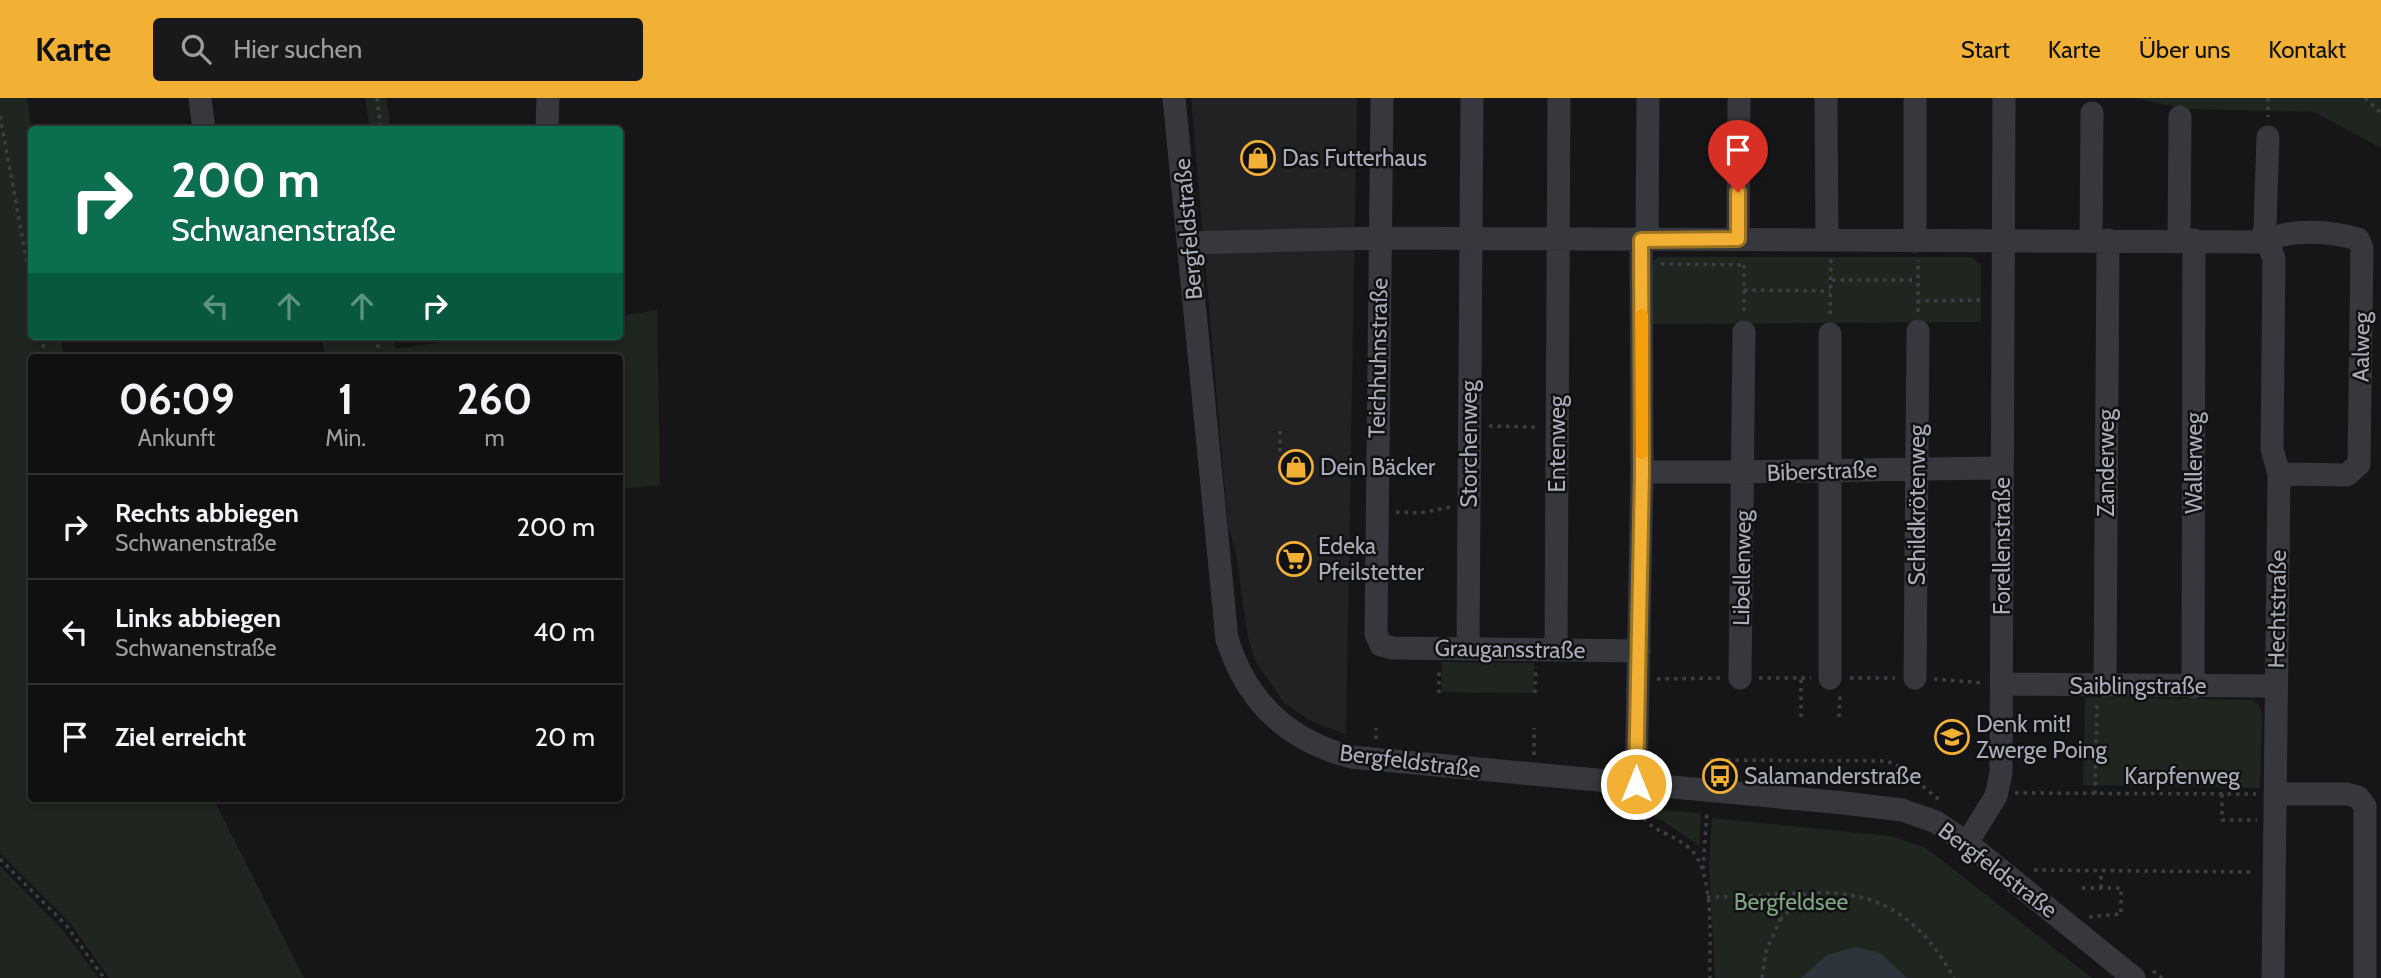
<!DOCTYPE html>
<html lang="de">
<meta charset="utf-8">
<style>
:root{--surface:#101012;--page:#19191b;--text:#f1f3f6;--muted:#9c9d9f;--line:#303032;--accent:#f2b134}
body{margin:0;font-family:Cabin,sans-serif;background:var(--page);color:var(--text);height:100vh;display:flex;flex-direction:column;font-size:26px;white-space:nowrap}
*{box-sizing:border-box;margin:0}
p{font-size:23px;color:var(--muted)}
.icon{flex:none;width:38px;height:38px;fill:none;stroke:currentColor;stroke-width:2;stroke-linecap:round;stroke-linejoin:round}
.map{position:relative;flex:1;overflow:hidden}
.panel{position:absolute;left:28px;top:256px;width:595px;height:448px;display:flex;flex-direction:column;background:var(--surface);border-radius:7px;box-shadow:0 4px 10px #0003,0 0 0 2px var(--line)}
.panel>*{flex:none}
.banner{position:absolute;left:28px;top:28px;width:595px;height:214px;border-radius:7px;box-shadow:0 4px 10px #0003,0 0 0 2px var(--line);background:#0b6e4f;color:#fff;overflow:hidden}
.pin{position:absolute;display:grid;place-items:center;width:60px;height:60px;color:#fff;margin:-72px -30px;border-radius:50% 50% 50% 0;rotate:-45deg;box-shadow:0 0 7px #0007}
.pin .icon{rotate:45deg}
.me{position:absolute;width:77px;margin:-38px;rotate:0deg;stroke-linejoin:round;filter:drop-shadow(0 0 5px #0008)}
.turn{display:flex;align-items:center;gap:24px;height:147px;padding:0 28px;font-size:32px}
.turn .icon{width:91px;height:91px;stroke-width:2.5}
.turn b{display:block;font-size:49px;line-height:60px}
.lanes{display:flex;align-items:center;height:66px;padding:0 28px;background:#0003;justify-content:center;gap:35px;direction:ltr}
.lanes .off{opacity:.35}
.eta{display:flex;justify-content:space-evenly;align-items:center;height:119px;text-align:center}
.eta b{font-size:42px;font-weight:700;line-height:49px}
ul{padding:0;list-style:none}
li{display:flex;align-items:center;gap:21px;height:105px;padding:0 28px;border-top:2px solid var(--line)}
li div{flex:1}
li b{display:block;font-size:26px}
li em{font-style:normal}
header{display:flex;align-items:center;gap:42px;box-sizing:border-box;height:98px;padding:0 35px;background:var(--accent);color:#111}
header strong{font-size:33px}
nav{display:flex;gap:38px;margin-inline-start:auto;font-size:24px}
.search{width:490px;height:63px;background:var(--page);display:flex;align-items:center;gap:18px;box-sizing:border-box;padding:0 24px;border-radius:7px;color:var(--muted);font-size:26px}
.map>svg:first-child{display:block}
.built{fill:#222225}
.green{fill:#1e261f}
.water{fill:#2c353c}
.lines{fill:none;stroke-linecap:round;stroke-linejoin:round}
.path{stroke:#3d3f44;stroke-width:3.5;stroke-dasharray:3.5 5;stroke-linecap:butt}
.minor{stroke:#37383d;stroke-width:23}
.route-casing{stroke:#9d7322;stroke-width:18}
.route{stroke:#f2b134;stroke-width:12}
.slow{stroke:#f59e0b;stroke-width:12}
.labels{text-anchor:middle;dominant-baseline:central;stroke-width:5;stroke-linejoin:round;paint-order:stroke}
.poi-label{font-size:23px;fill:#a8adb8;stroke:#111113;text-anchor:start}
.street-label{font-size:23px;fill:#a8adb8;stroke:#111113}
.park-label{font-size:23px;fill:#7fa381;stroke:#111113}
</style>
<header>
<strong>Karte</strong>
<div class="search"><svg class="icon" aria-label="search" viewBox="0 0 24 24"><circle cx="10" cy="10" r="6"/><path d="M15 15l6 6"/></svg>Hier suchen</div>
<nav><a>Start</a><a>Karte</a><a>Über uns</a><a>Kontakt</a></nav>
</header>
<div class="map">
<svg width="2381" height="880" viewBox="0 0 2381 880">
<rect width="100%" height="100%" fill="#161618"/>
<path class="built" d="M 1191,0 L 1357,0 L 1346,636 L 1311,623 L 1284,605 L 1254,561 L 1247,535 L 1236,455 L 1228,428 Z"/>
<path class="green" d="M 0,0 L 27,0 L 32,35 L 32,238 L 60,238 L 64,259 L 32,259 L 32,700 L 213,700 L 304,880 L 109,880 L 70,825 L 0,755 Z
M 365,0 L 386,0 L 391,31 L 370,31 Z
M 2132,0 L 2381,0 L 2381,50 L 2314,14 L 2189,11 Z
M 1658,159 L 1971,159 L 1981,167 L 1981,224 L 1645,226 L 1646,168 Z
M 657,212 L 660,387 L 620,391 L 620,259 L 325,259 L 322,238 L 393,238 L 396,251 L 483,238 L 620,238 L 620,218 Z
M 1442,564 L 1534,565 L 1534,595 L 1442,594 Z
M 2085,599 L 2253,602 L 2259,607 L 2262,616 L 2260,690 L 2083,687 Z
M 1650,711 L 1701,715 L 1699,748 L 1665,724 L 1651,719 Z
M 1712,720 L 1891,738 L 1926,750 L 2092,880 L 1715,880 L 1709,767 Z
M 0,768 L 61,830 L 99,880 L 0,880 Z"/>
<path class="water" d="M 1855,849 L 1880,855 L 1907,880 L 1801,880 L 1827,857 Z"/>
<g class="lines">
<path class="path" d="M 377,0 L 381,32
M 2268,0 L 2268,19
M 2365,0 L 2381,15
M 0,18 L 32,192
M 1661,166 L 1744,167
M 1744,167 L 1744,215
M 1832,182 L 1917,182
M 1744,192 L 1830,193
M 1917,203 L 1985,202
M 1918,214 L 1918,162
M 1830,216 L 1831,161
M 41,238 L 46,259
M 376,238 L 380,259
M 567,259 L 589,256
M 1489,328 L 1537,329
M 1280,333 L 1280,359
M 1396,414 L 1420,415 L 1451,409
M 1759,580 L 1811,580
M 1850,580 L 1895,580
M 1657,581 L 1720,580
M 1934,581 L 1982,585
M 1439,595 L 1439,571
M 1535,595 L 1536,569
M 1801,619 L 1801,580
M 1839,619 L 1840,596
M 1376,641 L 1376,630
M 1534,657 L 1534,630
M 1710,662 L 1887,663 L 1898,668 L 1942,704
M 2015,695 L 2256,696
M 2095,696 L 2097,607
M 2222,696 L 2222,722 L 2257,722
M 1636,705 C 1648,736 1664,730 1688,749 C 1716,770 1709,847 1710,880
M 0,761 L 66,827 L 104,880
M 1703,771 L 1707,712
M 2034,772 L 2254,774
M 2082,790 L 2121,790 L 2121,816 L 2088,819
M 2101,790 L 2101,773
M 1707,799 C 1817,799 1890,766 1954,880
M 1780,822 L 1806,796
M 2153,873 L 2162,880
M 1762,880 L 1766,853 L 1780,822 L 1778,797"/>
<path class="minor" d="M 200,0 L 204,32
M 1174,0 L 1227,541 C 1247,604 1287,642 1351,659 L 1844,705 L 1902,712 L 1936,724 L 1967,745 L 2134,880
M 1382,0 L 1376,536 L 1381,547 L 1393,550 L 1639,553
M 1826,0 L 1827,141
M 1915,0 L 1915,143
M 547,32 L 548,0
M 1647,141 L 1648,0
M 1738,141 L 1739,0
M 2091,142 L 2092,15
M 2179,142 L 2180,19
M 2262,142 L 2265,129 L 2268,39
M 2267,144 L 2274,160 L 2272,351 L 2279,376 L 2273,880
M 2267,144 C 2289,129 2333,134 2358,141 L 2362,150 L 2359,366 L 2347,377 L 2279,376
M 1189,145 L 1379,140 L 2267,144
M 1830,236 L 1830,580
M 1642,374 C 1762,375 1881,371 2002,370
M 1468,550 L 1472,0
M 1556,552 L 1559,0
M 1740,580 L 1744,234
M 1915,580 L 1918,233
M 2002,586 L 2275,588
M 2105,588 L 2108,142
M 2193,589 L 2194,142
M 1636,686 L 1642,374 L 1641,142
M 2275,696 L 2347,696 L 2358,699 L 2365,708 L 2365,880
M 1967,745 L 1996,698 L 2001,675 L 2004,0"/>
</g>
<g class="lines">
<g class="route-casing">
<path id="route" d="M 1636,686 L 1642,374 L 1641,142 L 1738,141 L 1738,94"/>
</g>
<use href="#route" class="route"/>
<path class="slow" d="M 1642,355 L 1642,217"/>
</g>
<defs>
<g id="shop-ring" transform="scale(1.75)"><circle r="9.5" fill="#111113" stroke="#f2b134" stroke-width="1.5"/><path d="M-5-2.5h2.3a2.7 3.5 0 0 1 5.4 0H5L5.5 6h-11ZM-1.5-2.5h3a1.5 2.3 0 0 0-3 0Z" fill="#f2b134"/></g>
<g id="supermarket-ring" transform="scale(1.75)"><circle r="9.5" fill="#111113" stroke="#f2b134" stroke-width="1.5"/><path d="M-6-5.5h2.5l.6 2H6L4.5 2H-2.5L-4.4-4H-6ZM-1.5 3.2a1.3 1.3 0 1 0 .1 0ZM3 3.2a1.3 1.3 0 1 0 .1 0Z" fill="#f2b134"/></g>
<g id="school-ring" transform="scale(1.75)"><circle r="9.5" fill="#111113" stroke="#f2b134" stroke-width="1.5"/><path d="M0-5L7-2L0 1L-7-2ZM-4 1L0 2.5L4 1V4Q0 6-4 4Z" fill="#f2b134"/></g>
<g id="bus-ring" transform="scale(1.75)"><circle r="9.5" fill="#111113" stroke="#f2b134" stroke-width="1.5"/><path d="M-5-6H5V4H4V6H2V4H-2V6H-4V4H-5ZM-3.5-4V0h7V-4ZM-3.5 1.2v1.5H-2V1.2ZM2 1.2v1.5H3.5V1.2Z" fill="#f2b134"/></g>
</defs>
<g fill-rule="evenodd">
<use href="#shop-ring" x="1258" y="60"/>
<use href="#shop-ring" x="1296" y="369"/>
<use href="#supermarket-ring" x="1294" y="461"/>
<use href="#school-ring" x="1952" y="639"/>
<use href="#bus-ring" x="1720" y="678"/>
</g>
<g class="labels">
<g class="poi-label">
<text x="1282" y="60">Das Futterhaus</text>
<text x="1320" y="369">Dein Bäcker</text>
<text x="1318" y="448">Edeka<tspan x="1318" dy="26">Pfeilstetter</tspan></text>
<text x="1976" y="626">Denk mit!<tspan x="1976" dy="26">Zwerge Poing</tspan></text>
<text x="1744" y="678">Salamanderstraße</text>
</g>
<g class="street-label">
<text transform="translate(1188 131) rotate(-95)">Bergfeldstraße</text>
<text transform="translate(2361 249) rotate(-89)">Aalweg</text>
<text transform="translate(1378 260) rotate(-89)">Teichhuhnstraße</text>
<text transform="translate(1469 346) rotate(-90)">Storchenweg</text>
<text transform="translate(1557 346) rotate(-90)">Entenweg</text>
<text transform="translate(2106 365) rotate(-90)">Zanderweg</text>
<text transform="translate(2194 365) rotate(-90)">Wallerweg</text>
<text transform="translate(1822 373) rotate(-2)">Biberstraße</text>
<text transform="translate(1917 407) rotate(-90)">Schildkrötenweg</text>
<text transform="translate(2002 448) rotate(-90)">Forellenstraße</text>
<text transform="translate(1742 470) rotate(-89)">Libellenweg</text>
<text transform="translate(2277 511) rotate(-89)">Hechtstraße</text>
<text transform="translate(1510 551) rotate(1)">Graugansstraße</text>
<text x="2138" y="588">Saiblingstraße</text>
<text transform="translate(1410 663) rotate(7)">Bergfeldstraße</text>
<text x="2182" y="678">Karpfenweg</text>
<text transform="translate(1998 772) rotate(37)">Bergfeldstraße</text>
</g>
<g class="park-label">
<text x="1791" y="804">Bergfeldsee</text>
</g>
</g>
</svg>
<div class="pin" style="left:1738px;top:94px;background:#d93025"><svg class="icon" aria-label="arrive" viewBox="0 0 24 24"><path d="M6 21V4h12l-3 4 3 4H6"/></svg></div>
<svg class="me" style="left:1636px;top:686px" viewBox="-20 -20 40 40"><circle r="17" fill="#f2b134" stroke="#fff" stroke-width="3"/><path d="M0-11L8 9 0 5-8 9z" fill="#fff"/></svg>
<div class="banner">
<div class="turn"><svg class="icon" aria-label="right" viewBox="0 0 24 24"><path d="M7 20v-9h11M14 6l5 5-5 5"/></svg><div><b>200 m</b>Schwanenstraße</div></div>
<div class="lanes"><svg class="icon off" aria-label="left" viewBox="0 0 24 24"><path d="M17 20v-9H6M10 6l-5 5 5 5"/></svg><svg class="icon off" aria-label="ahead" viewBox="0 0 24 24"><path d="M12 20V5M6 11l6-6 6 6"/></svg><svg class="icon off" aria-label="ahead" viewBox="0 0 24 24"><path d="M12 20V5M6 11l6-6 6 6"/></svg><svg class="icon" aria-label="right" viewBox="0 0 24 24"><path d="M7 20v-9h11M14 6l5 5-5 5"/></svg></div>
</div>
<section class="panel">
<div class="eta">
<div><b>06:09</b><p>Ankunft</p></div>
<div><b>1</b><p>Min.</p></div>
<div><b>260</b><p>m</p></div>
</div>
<ul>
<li><svg class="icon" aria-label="right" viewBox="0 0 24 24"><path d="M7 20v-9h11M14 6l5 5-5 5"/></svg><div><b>Rechts abbiegen</b><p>Schwanenstraße</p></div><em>200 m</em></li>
<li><svg class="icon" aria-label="left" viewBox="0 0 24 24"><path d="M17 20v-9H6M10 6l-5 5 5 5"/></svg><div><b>Links abbiegen</b><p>Schwanenstraße</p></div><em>40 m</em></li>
<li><svg class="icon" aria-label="arrive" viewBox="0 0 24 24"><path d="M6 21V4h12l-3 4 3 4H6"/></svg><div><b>Ziel erreicht</b></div><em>20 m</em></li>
</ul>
</section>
</div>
